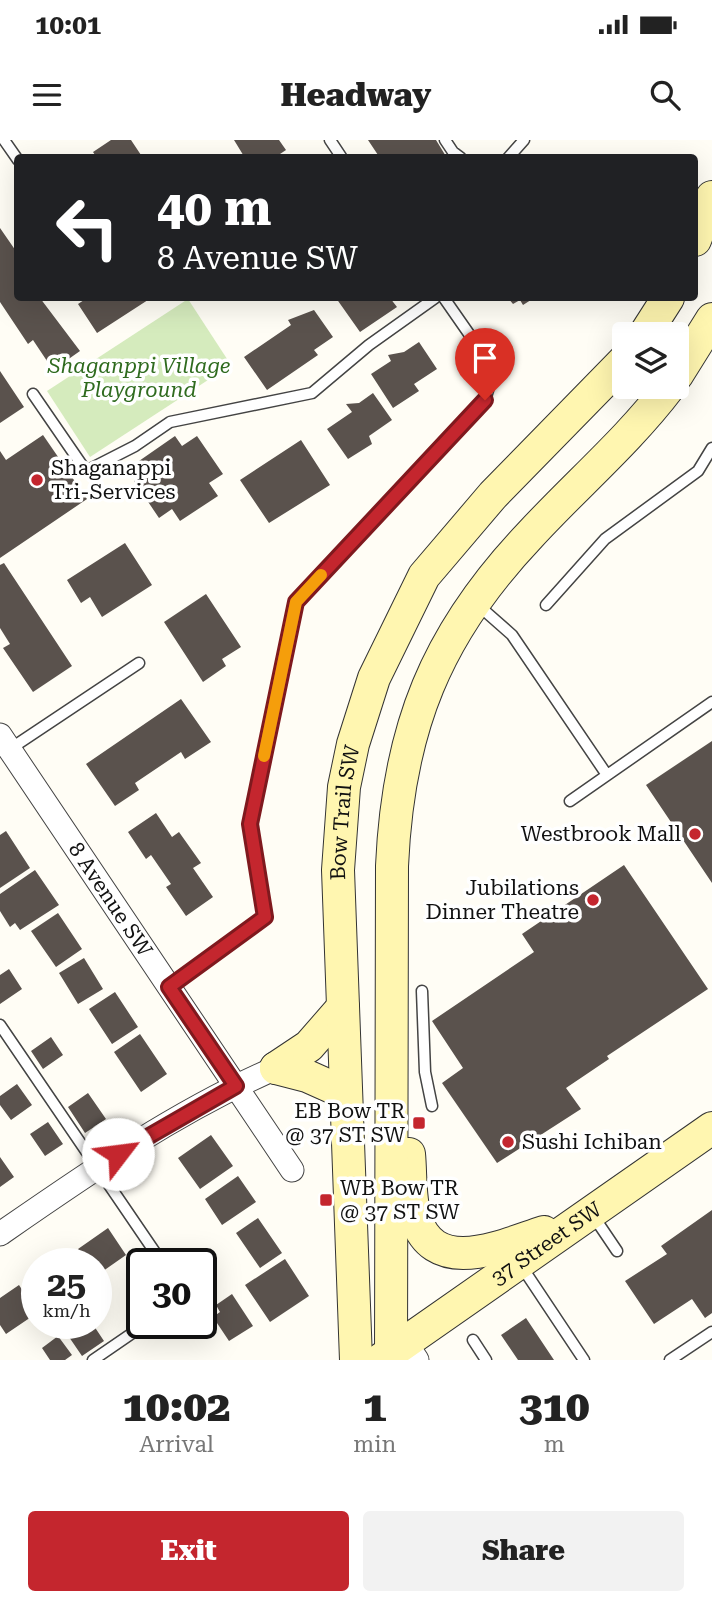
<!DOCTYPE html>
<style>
:root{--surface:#fff;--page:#f2f2f2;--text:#222;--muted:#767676;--accent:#c4262e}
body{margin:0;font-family:"Roboto Serif",serif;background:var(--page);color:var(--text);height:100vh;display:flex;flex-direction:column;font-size:26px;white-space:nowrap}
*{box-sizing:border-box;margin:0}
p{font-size:23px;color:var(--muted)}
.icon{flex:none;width:38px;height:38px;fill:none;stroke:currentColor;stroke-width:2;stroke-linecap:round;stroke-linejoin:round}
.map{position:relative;height:1220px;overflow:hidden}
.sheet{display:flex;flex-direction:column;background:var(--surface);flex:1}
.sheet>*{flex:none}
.top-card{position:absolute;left:14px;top:14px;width:684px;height:147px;border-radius:7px;box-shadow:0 7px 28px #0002;background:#202124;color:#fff;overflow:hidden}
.controls{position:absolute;left:612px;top:182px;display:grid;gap:14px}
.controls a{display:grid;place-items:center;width:77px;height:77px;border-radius:7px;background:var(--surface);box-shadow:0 7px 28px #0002;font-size:35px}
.speed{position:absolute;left:21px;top:1108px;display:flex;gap:14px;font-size:35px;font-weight:700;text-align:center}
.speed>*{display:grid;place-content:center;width:91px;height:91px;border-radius:50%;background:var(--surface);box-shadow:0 7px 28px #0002;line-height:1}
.speed small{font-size:18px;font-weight:400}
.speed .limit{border:4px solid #111;border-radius:10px;background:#fff;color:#111}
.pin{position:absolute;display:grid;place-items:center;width:60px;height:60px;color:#fff;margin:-72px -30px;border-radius:50% 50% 50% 0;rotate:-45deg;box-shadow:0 0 7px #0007}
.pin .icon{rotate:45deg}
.me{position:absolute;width:77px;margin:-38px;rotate:60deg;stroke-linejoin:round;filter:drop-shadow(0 0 5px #0008)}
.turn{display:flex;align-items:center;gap:24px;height:147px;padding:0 28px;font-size:32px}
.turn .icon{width:91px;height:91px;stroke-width:2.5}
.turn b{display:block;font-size:49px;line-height:60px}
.eta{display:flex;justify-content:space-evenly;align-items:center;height:119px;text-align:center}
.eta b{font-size:42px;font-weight:800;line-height:49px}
.primary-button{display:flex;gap:14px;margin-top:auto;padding:14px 28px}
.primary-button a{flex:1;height:80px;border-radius:7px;background:var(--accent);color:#fff;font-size:28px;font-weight:800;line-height:80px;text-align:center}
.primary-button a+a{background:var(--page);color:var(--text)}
.status{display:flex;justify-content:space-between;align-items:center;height:49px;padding:0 35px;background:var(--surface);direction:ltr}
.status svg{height:19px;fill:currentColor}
header{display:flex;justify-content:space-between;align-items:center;height:91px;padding:0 28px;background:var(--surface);font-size:32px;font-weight:800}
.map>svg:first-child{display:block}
.green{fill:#d5ebbd}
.building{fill:#5a524d}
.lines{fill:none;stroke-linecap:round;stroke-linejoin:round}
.service-casing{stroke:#444;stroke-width:13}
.minor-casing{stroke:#444;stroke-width:25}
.secondary-casing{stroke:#333;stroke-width:34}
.service{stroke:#fff;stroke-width:10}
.minor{stroke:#fff;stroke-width:23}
.secondary{stroke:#fff6b0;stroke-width:32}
.route-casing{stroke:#7f191e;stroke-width:18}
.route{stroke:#c4262e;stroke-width:12}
.slow{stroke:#f59e0b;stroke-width:12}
.poi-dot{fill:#c4262e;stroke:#fff;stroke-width:2.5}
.labels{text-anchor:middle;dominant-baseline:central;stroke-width:7;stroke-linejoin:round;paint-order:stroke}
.park-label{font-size:21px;font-style:italic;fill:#2f6b1f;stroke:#fff}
.poi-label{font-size:21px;fill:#111;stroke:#fff;text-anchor:start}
.street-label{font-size:21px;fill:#111;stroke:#fff}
</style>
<div class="status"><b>10:01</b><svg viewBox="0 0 49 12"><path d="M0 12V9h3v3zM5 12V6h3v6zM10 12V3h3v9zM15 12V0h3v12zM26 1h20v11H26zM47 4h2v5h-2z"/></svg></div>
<header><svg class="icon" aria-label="menu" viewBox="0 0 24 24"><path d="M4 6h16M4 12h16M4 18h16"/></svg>Headway<svg class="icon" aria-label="search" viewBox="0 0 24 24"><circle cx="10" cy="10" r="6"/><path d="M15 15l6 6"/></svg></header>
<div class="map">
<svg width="712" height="1220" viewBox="0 0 712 1220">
<rect width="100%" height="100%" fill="#fffdf5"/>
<path class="green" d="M 188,159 L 231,225 L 90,317 L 47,251 Z"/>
<path class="building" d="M 111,0 L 131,0 L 143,18 L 97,18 L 93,12 Z
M 234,0 L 279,0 L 286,10 L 274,18 L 245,18 Z
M 368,0 L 436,0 L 447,18 L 380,18 Z
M 0,88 L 18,114 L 18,158 L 40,158 L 80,211 L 53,230 L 33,200 L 28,204 L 0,162 Z
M 87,158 L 151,158 L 97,193 L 78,164 Z
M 336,158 L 390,158 L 397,167 L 360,192 Z
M 508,158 L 534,158 L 523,165 L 520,160 L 513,164 Z
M 314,170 L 333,197 L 314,210 L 318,215 L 267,250 L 244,217 L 291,185 L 288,180 Z
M 419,202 L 437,229 L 414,244 L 419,251 L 393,268 L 371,234 L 391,221 L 388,215 L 404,212 Z
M 0,231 L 24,267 L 0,283 Z
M 373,253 L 392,280 L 369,296 L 372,304 L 348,319 L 327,289 L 352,272 L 346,264 L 359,263 Z
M 43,295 L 87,359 L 0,418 L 0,311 L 6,320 Z
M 175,296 L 182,306 L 197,296 L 223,334 L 209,343 L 218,356 L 180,381 L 172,369 L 159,378 L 134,341 L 145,332 L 139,321 Z
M 301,300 L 330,345 L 269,383 L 240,340 Z
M 125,403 L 152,445 L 102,477 L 90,457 L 81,463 L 67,440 Z
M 4,423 L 72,526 L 33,552 L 3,508 L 10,504 L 0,488 L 0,425 Z
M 206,454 L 241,507 L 222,519 L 226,526 L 203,542 L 164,482 Z
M 181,559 L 211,602 L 185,619 L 181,612 L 135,643 L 139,650 L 115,666 L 86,624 Z
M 712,601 L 712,743 L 646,645 Z
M 156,673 L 172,697 L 179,692 L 201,723 L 193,728 L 213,757 L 186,776 L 166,747 L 171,744 L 151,715 L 146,719 L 128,692 Z
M 6,691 L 30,728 L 0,748 L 0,695 Z
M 624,725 L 708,849 L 607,916 L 609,919 L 566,948 L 581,969 L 497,1023 L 442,943 L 463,928 L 432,881 L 534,812 L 522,794 Z
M 35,730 L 59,765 L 20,790 L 15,783 L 10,787 L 0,771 L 0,754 Z
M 58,773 L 82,809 L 56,827 L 31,791 Z
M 84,818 L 103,849 L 78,864 L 59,833 Z
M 9,829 L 22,849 L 0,864 L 0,835 Z
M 115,852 L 138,887 L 112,904 L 89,869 Z
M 140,894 L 167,934 L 141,952 L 114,912 Z
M 51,897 L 63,915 L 43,929 L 31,911 Z
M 17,944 L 32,965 L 11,980 L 0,965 L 0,956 Z
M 88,953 L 106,979 L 85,993 L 68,967 Z
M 48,982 L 63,1004 L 45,1016 L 30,994 Z
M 211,995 L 233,1026 L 200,1049 L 178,1018 Z
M 0,1017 L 14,1037 L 0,1047 Z
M 238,1036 L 256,1062 L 222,1085 L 205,1059 Z
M 712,1070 L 712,1173 L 705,1178 L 692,1159 L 654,1184 L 625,1141 L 667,1114 L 661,1106 Z
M 258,1078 L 282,1113 L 260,1128 L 236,1093 Z
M 108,1088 L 126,1115 L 96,1136 L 96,1124 L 88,1124 L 78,1109 Z
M 67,1113 L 74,1124 L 51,1124 Z
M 285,1119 L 309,1156 L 270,1182 L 245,1145 Z
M 19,1145 L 37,1173 L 6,1194 L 0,1185 L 0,1158 Z
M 232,1154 L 253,1186 L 229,1201 L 213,1177 L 220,1172 L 216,1165 Z
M 526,1178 L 554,1220 L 518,1220 L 501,1195 Z
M 92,1183 L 104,1201 L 82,1216 L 69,1197 Z
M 58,1196 L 72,1215 L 65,1220 L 50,1220 L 42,1208 Z"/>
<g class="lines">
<g class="service-casing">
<path id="service" d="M 4,0 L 18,20
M 330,0 L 342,18
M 445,0 L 453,12 L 461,18
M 508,18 L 524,0
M 33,254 L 86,331 L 135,306 L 170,282 L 312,253 L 369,205 L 435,158
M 478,465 L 512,495 L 607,635
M 546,465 L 605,399 L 698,331 L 712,308
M 10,609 L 139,523
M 570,661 L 712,562
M 169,847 L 265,777 L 250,684 L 296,462 L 485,260 L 492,237 L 483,214 L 444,158
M 422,851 L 425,932 L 432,966
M 0,885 L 163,1124
M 592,1074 L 617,1111
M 520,1124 L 584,1220
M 473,1200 L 486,1220
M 93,1220 L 147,1183
M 670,1220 L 712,1192"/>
</g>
<g class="minor-casing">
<g id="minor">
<path id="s1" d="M 0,595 L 292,1030"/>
<path d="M 0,1094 C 88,1033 177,971 276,928"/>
<path d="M 405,1202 L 417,1220"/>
</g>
</g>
<g class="secondary-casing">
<g id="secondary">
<path d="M 695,100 L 712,57"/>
<path d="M 645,194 L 668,158"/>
<path d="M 677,235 L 712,179"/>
<path d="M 276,928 L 309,906 L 343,867"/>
<path d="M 276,928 L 307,936 L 345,953"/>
<path d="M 409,1014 C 411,1034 409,1060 416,1079 C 436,1138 503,1105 544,1092"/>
<path id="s2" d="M 356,1220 L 338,730 L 344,647 L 353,604 L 374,538 L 424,436 L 493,355 L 625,220"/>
<path id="s3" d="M 380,1220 L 712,988"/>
<path d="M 391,1220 L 392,726 C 398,589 436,494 530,395 C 576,345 628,301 669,247"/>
</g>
</g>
<use href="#service" class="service"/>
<use href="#minor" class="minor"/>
<use href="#secondary" class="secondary"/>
</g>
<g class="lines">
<g class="route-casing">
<path id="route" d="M 118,1014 L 236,946 L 169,847 L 265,777 L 250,684 L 296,462 L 485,260"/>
</g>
<use href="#route" class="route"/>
<path class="slow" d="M 264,616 L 296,462 L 321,435"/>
</g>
<g class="poi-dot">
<circle cx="37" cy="340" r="7"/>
<circle cx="695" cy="694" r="7"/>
<circle cx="593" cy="760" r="7"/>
<rect x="412" y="976" width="14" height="14" rx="3.5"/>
<circle cx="508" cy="1002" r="7"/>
<rect x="319" y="1053" width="14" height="14" rx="3.5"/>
</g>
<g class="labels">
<g class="park-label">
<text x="139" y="226">Shaganppi Village<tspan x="139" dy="24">Playground</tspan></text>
</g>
<g class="poi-label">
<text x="51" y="328">Shaganappi<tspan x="51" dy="24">Tri-Services</tspan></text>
<text x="681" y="694" text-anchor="end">Westbrook Mall</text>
<text x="579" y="748" text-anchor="end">Jubilations<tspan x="579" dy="24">Dinner Theatre</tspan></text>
<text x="405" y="971" text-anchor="end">EB Bow TR<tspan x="405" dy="24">@ 37 ST SW</tspan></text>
<text x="522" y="1002">Sushi Ichiban</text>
<text x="340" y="1048">WB Bow TR<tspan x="340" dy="24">@ 37 ST SW</tspan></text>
</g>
<g class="street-label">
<text stroke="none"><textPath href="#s2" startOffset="548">Bow Trail SW</textPath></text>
<text stroke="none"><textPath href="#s1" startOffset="198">8 Avenue SW</textPath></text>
<text stroke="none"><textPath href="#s3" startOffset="203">37 Street SW</textPath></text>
</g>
</g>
</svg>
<div class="controls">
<a><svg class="icon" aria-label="layers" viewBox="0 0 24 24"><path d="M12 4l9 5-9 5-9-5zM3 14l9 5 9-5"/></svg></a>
</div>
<div class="speed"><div>25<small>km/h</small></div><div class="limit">30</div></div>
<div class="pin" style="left:485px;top:260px;background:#d93025"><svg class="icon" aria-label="arrive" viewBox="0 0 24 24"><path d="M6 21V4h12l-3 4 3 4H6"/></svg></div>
<svg class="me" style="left:118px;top:1014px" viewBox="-20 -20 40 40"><circle r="19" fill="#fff"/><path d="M0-13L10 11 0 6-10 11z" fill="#c4262e"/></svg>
<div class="top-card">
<div class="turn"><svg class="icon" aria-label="left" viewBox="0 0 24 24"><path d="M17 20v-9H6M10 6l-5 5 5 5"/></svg><div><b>40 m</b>8 Avenue SW</div></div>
</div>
</div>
<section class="sheet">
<div class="eta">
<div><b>10:02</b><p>Arrival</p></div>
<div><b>1</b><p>min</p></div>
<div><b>310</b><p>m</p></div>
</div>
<div class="primary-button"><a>Exit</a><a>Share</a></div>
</section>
